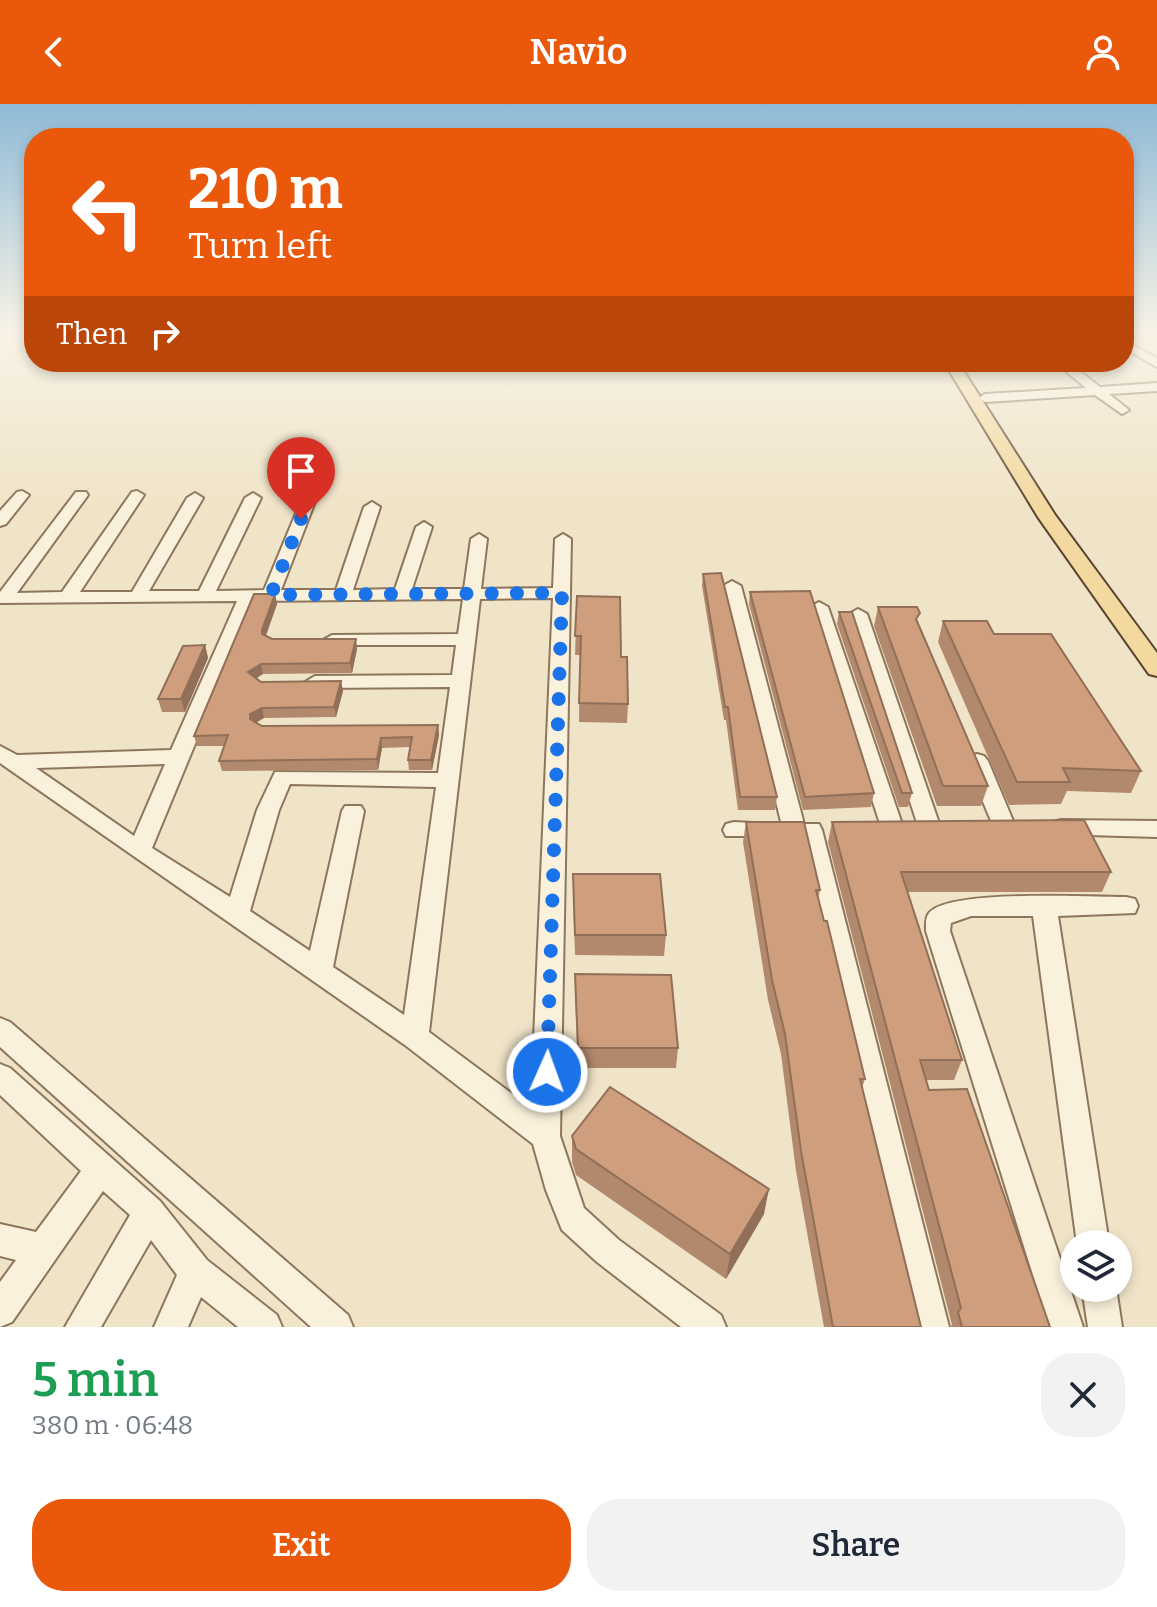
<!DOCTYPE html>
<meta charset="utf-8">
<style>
:root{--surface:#fff;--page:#f2f2f3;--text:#1f2937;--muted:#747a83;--accent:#ea580c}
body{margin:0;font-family:Bitter,serif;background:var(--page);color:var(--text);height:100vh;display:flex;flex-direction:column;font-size:30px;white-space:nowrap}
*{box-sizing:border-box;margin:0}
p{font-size:26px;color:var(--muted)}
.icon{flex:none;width:44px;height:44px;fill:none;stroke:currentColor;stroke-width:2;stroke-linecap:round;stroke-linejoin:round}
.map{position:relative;height:1223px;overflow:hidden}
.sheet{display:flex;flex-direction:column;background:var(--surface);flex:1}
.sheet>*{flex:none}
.banner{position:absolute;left:24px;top:24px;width:1110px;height:244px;border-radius:32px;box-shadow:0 4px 12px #0003;background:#ea580c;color:#fff;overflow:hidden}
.tools{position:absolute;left:1060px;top:1126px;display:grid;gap:16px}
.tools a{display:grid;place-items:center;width:72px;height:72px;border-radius:50%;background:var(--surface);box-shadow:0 4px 12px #0003;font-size:40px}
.pin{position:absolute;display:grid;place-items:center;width:68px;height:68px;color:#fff;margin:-82px -34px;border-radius:50% 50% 50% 0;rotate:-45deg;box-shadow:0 0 8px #0007}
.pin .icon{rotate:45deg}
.me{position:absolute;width:88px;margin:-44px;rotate:2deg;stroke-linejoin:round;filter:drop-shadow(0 0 6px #0008)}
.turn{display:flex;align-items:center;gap:28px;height:168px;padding:0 32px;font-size:36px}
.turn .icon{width:104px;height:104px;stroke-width:2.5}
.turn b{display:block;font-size:56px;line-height:68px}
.then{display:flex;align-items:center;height:76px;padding:0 32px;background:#0003;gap:16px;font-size:30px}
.round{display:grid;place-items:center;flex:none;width:84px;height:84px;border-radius:32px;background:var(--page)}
.head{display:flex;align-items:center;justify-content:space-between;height:136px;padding:0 32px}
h1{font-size:48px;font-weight:600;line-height:60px;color:#1e9e55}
.cta{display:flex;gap:16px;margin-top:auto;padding:16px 32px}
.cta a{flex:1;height:92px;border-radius:32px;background:var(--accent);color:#fff;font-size:32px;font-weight:600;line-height:92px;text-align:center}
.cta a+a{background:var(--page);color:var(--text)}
header{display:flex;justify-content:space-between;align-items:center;height:104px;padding:0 32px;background:var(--accent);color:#fff;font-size:36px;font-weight:600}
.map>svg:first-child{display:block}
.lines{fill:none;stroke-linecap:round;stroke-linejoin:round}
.minor-casing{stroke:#8d765c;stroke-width:4}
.major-casing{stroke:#5b4430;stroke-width:4}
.minor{fill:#faf1dc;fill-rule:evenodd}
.major{fill:#f3d9a0;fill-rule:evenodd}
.wall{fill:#b2896c}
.shaded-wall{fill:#916f58}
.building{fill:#cf9f7d;stroke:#916f58;stroke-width:2}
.route{stroke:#1a73e8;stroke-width:14;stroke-dasharray:0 25.2}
</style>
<header><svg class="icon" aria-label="back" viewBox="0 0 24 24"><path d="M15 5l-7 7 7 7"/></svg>Navio<svg class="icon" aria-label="person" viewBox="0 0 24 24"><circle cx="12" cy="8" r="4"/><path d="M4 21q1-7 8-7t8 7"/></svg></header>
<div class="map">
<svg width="1157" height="1223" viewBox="0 0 1157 1223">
<rect width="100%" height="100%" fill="#f0e4c8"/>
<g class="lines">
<g class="minor-casing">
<path id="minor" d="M 1124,236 L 1157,254 L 1157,263 L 1124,244 Z
M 1055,258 L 1068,258 L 1100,283 L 1157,279 L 1157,287 L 1109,290 L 1129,306 L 1122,310 L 1095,291 L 985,298 L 979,294 L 985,290 L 1086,284 Z
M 311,386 L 318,390 L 281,486 L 336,486 L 364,403 L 372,398 L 380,403 L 353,486 L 395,485 L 416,423 L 424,418 L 432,423 L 412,485 L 464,485 L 471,435 L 479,430 L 487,435 L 481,485 L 553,484 L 555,435 L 563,430 L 571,435 L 560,1032 L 584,1104 L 619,1136 L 721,1211 L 726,1223 L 681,1223 L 597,1158 L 562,1126 L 546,1086 L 533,1040 L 405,941 L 0,659 L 0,642 L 17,651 L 171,646 L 237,497 L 0,499 L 0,488 L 76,388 L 86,388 L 88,391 L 17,489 L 62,488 L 132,388 L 137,387 L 144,391 L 80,488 L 132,488 L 187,394 L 195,389 L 203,394 L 149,487 L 199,487 L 245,394 L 253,389 L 261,394 L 216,487 L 264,486 L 304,390 ZM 553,494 L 531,1004 L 429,928 L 480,495 ZM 463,495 L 458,530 L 332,531 L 323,536 L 332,541 L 456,541 L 452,571 L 315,572 L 305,578 L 315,584 L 450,583 L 438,669 L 275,668 L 257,706 L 230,793 L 152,744 L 254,497 ZM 165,660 L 134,732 L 36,664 ZM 290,680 L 436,683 L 404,911 L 333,863 L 364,707 L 361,702 L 345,702 L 342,707 L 310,847 L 250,807 L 279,706 Z
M 22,387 L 29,391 L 6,420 L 0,422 L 0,407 L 17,388 Z
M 732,477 L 741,482 L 804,720 L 819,720 L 822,726 L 949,1223 L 915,1223 L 801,732 L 786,732 L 783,726 L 723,482 Z
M 819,498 L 828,503 L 904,726 L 901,732 L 885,732 L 882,726 L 810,503 Z
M 858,505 L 867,510 L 941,725 L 938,731 L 922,731 L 919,725 L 849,510 Z
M 977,650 L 984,652 L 988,657 L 1016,724 L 1013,730 L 997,730 L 994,724 L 966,657 L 970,652 Z
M 1061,716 L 1157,717 L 1157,733 L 1053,730 L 1050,724 L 1053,718 Z
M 734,718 L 777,720 L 780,726 L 777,732 L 726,732 L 723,726 L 726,720 Z
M 1126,793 L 1135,795 L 1138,802 L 1135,809 L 1058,812 L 1109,1140 L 1077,1140 L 1033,812 L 971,812 L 951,819 L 950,827 L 1083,1223 L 1049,1223 L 926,827 C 926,821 925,814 929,809 C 949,785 1091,793 1126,793 Z
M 0,914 L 10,918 L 348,1211 L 353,1223 L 311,1223 L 0,943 Z
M 0,960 L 10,964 L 160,1097 L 207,1156 L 277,1211 L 282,1223 L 238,1223 L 201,1193 L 188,1223 L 154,1223 L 177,1171 L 151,1136 L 101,1223 L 65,1223 L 130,1111 L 103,1087 L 12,1218 L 0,1223 L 0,1178 L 16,1156 L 0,1152 L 0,1120 L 36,1128 L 81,1067 L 0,991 Z
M 1082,1184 L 1116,1184 L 1122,1223 L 1088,1223 Z"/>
</g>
<g class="major-casing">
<path id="major" d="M 944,258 L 958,258 L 1055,411 L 1157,549 L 1157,572 L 1149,570 L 1038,413 Z"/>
</g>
<use href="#minor" class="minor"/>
<use href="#major" class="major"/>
</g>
<path class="wall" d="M 703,470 L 777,693 L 775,706 L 738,706 L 726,616 L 724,616 L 702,482 Z
M 750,488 L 874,689 L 871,703 L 803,706 L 749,500 Z
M 275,490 L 277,500 L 266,532 L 272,535 L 357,545 L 352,569 L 263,570 L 256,574 L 261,578 L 341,577 L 343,587 L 336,613 L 264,614 L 256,619 L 262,622 L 438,621 L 439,631 L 432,666 L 409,666 L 408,656 L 410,643 L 382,644 L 378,666 L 222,667 L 219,657 L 224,642 L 197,642 L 194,632 Z
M 577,492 L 621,553 L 628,600 L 627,619 L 579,618 L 580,551 L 575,551 Z
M 878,503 L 918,519 L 988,682 L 981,702 L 937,702 L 874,522 Z
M 839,508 L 912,689 L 908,703 L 899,703 L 837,520 Z
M 943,517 L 994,530 L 1141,667 L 1131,689 L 1067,687 L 1061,700 L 1009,701 L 938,538 Z
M 205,541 L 208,554 L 185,608 L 162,608 L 158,595 Z
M 746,718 L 820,786 L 818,794 L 865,975 L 862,984 L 921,1223 L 824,1223 L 796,1067 L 781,950 L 768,896 L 743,738 Z
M 832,718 L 1111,768 L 1102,788 L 908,788 L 962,956 L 954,976 L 926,976 L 929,986 L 1050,1223 L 950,1223 L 952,1221 L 828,738 Z
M 573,791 L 666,831 L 664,852 L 575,851 Z
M 575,890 L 678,944 L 676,964 L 578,964 Z
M 572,1032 L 764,1110 L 726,1175 L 576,1071 L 572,1058 Z"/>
<path class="shaded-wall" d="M 275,490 L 277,500 L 264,536 L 262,526 Z
M 356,535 L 357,545 L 352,569 L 350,559 Z
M 205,541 L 208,554 L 185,608 L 181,595 Z
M 261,560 L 263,570 L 250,578 L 248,568 Z
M 341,577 L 343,587 L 336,613 L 334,603 Z
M 262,604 L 264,614 L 252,620 L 250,615 L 250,610 Z
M 438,621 L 439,631 L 432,666 L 431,656 Z
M 381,634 L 382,644 L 378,666 L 377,655 Z
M 769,1085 L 764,1110 L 726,1175 L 730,1150 Z"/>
<path class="building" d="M 721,469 L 777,693 L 740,693 L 728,603 L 725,603 L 703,470 Z
M 810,487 L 874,689 L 805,693 L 750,488 Z
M 254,490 L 275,490 L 262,526 L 262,530 L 272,535 L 356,535 L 350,559 L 261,560 L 248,568 L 261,578 L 341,577 L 334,603 L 262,604 L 250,610 L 250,615 L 262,622 L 438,621 L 431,656 L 408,656 L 412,633 L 381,634 L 377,655 L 219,657 L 228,631 L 194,632 Z
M 577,492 L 620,493 L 621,553 L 627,553 L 628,600 L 579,599 L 581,532 L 575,532 Z
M 878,503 L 917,503 L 920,509 L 916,515 L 988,682 L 943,682 Z
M 839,508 L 852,508 L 912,689 L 902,689 Z
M 943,517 L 987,517 L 994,530 L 1051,530 L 1141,667 L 1063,664 L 1070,678 L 1017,678 Z
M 205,541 L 181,595 L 158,595 L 183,542 Z
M 1084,716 L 1111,768 L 901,768 L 962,956 L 920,956 L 929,986 L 967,985 L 1050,1223 L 962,1223 L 958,1208 L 961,1204 L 832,718 Z
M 746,718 L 804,718 L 820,786 L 816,786 L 824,817 L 827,817 L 865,975 L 860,975 L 921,1223 L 833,1223 L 801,1047 L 785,930 L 772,876 Z
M 573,770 L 660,770 L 666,831 L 575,831 Z
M 575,870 L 671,871 L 678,944 L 578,944 Z
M 610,983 L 769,1085 L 730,1150 L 576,1045 L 572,1032 Z"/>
<linearGradient id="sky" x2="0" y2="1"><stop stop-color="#8fbad6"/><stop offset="0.57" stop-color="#f8f3e6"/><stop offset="1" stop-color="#f8f3e6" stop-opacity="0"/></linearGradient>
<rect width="1157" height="401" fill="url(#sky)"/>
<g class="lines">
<path class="route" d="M 301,415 L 271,491 L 562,489 L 547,968"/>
</g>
</svg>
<div class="tools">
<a><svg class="icon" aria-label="layers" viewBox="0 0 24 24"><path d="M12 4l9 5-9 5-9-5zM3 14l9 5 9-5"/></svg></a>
</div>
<div class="pin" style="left:301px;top:415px;background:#d93025"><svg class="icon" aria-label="arrive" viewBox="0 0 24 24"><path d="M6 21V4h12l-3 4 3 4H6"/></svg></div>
<svg class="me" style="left:547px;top:968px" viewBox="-20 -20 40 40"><circle r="17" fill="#1a73e8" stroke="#fff" stroke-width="3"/><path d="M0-11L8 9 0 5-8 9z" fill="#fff"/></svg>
<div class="banner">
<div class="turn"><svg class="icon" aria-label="left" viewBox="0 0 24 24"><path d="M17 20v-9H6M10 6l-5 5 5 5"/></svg><div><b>210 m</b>Turn left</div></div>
<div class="then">Then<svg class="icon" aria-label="right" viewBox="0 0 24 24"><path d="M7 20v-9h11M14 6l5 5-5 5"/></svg></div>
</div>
</div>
<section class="sheet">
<div class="head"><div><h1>5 min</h1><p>380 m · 06:48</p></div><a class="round"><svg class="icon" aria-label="close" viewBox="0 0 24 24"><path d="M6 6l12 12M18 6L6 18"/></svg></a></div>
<div class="cta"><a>Exit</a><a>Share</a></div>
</section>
